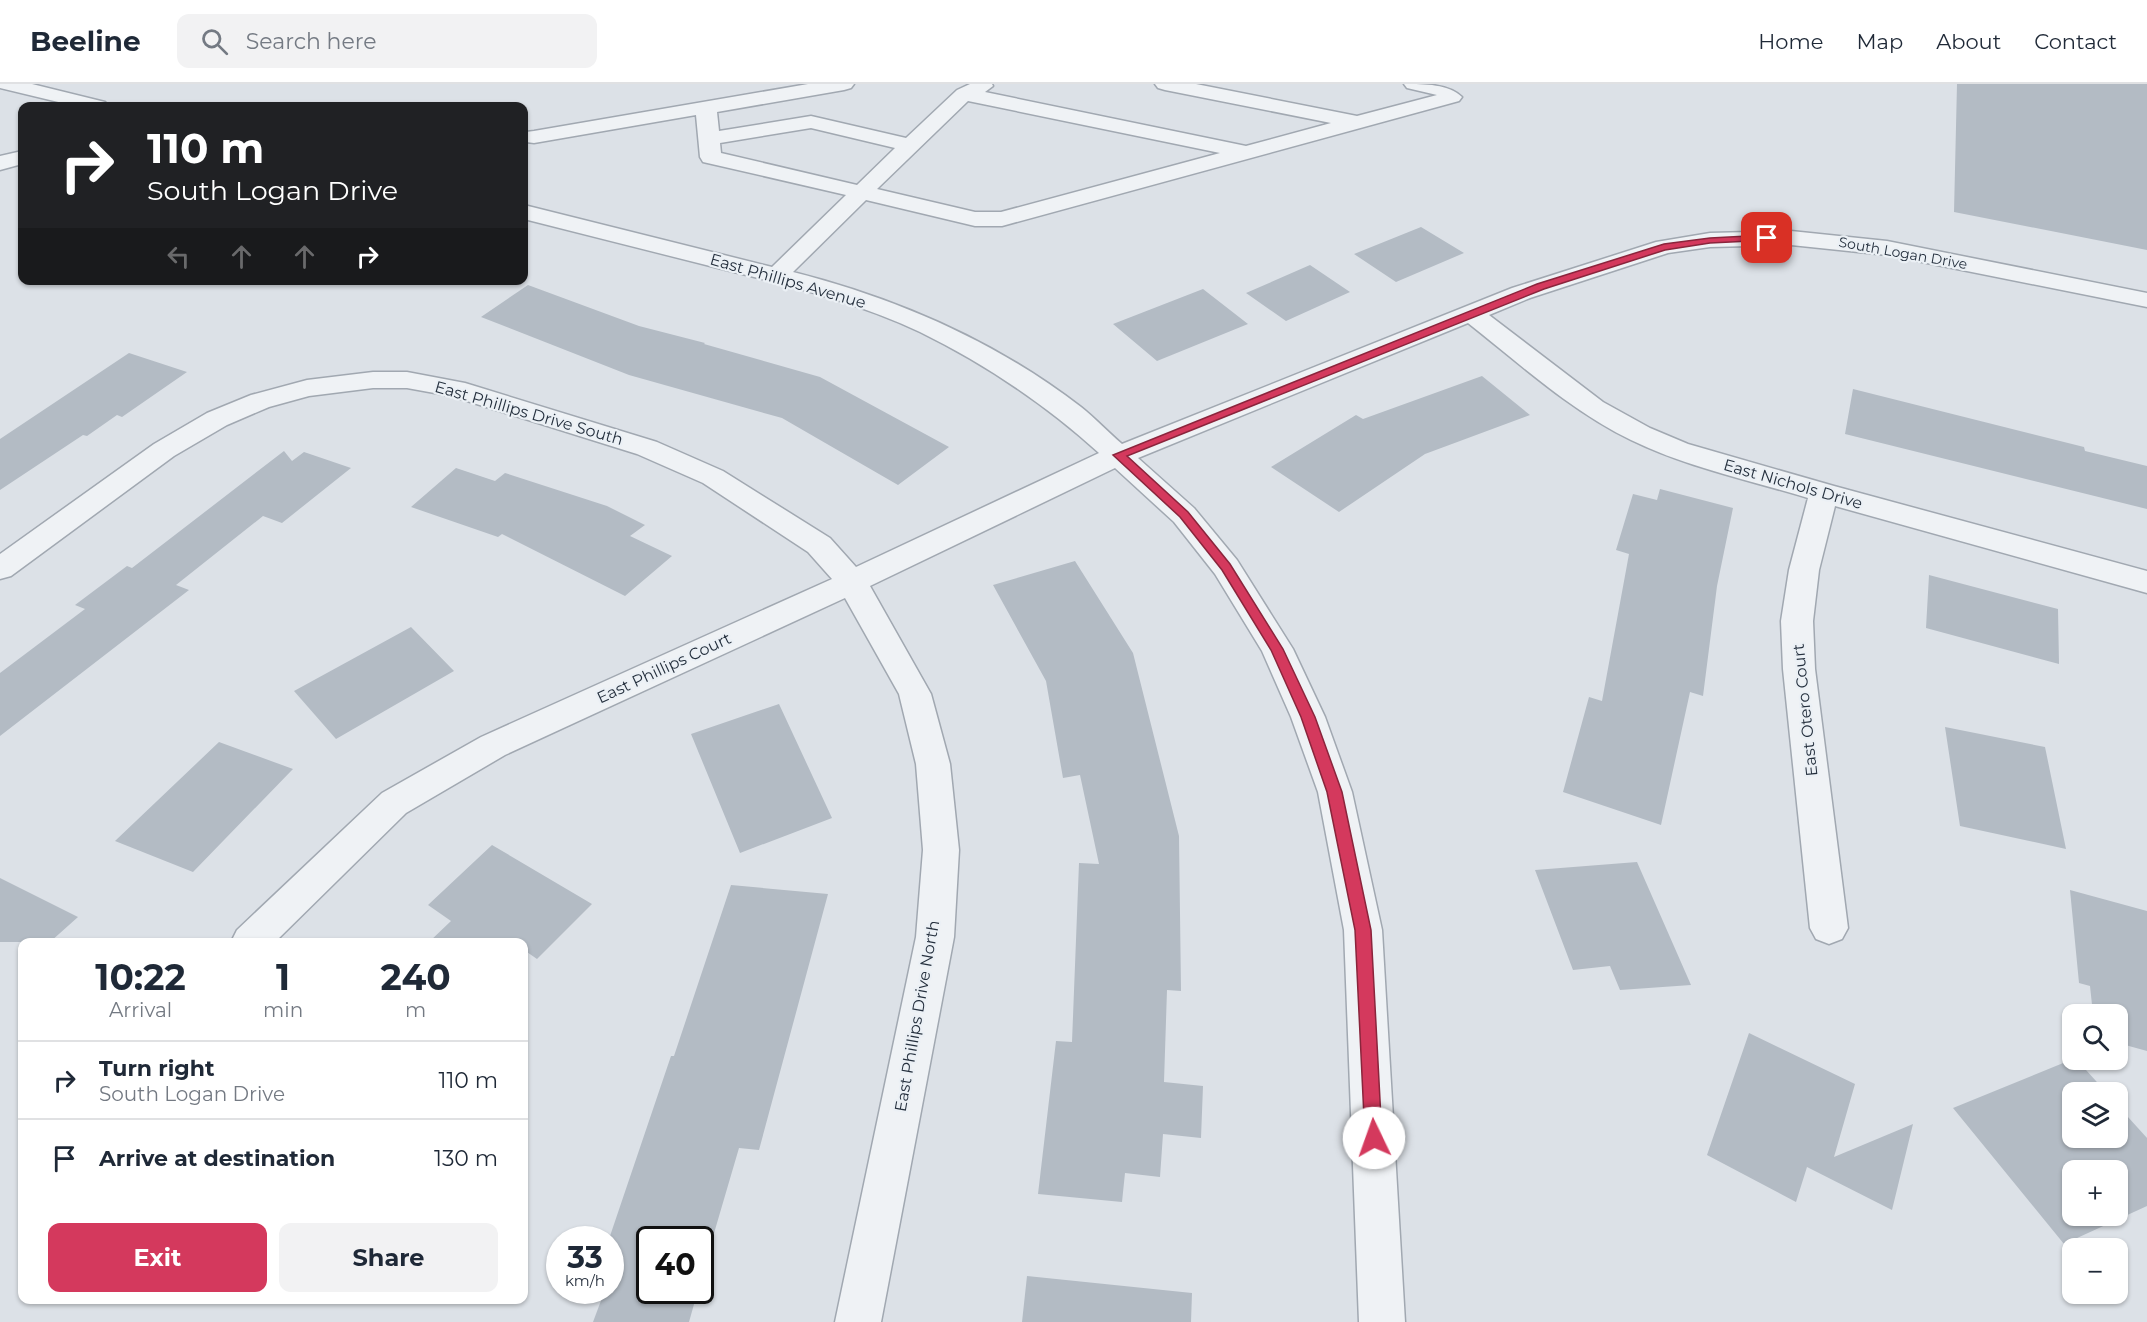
<!DOCTYPE html>
<meta charset="utf-8">
<style>
:root{--surface:#fff;--page:#f2f2f3;--text:#1f2937;--muted:#747a83;--line:#e0e1e3;--accent:#d4395d}
body{margin:0;font-family:Montserrat,sans-serif;background:var(--page);color:var(--text);height:100vh;display:flex;flex-direction:column;font-size:22px;white-space:nowrap}
*{box-sizing:border-box;margin:0}
p{font-size:20px;color:var(--muted)}
.icon{flex:none;width:33px;height:33px;fill:none;stroke:currentColor;stroke-width:2;stroke-linecap:round;stroke-linejoin:round}
.map{position:relative;flex:1;overflow:hidden}
.sheet{position:absolute;left:18px;top:854px;width:510px;height:366px;display:flex;flex-direction:column;background:var(--surface);border-radius:12px;box-shadow:0 2px 4px #0004}
.sheet>*{flex:none}
.top-card{position:absolute;left:18px;top:18px;width:510px;height:183px;border-radius:12px;box-shadow:0 2px 4px #0004;background:#202124;color:#fff;overflow:hidden}
.buttons{position:absolute;left:2062px;top:920px;display:grid;gap:12px}
.buttons a{display:grid;place-items:center;width:66px;height:66px;border-radius:12px;background:var(--surface);box-shadow:0 2px 4px #0004;font-size:30px}
.speed{position:absolute;left:546px;top:1142px;display:flex;gap:12px;font-size:30px;font-weight:700;text-align:center}
.speed>*{display:grid;place-content:center;width:78px;height:78px;border-radius:50%;background:var(--surface);box-shadow:0 2px 4px #0004;line-height:1}
.speed small{font-size:15px;font-weight:400}
.speed .limit{border:3px solid #111;border-radius:9px;background:#fff;color:#111}
.pin{position:absolute;display:grid;place-items:center;width:51px;height:51px;color:#fff;margin:-26px;border-radius:12px;box-shadow:0 3px 9px #0006}
.me{position:absolute;width:66px;margin:-33px;rotate:357deg;stroke-linejoin:round;filter:drop-shadow(0 0 4px #0008)}
.turn{display:flex;align-items:center;gap:21px;height:126px;padding:0 30px;font-size:27px}
.turn .icon{width:78px;height:78px;stroke-width:2.5}
.turn b{display:block;font-size:42px;line-height:51px}
.lanes{display:flex;align-items:center;height:57px;padding:0 30px;background:#0003;justify-content:center;gap:30px;direction:ltr}
.lanes .off{opacity:.35}
.eta{display:flex;justify-content:space-evenly;align-items:center;height:102px;text-align:center}
.eta b{font-size:36px;font-weight:700;line-height:42px}
.button{display:flex;gap:12px;margin-top:auto;padding:12px 30px}
.button a{flex:1;height:69px;border-radius:12px;background:var(--accent);color:#fff;font-size:24px;font-weight:700;line-height:69px;text-align:center}
.button a+a{background:var(--page);color:var(--text)}
ul{padding:0;list-style:none}
li{display:flex;align-items:center;gap:18px;height:78px;padding:0 30px;border-top:2px solid var(--line)}
li div{flex:1}
li b{display:block;font-size:22px}
li em{font-style:normal}
header{display:flex;align-items:center;gap:36px;box-sizing:border-box;height:84px;padding:0 30px;background:var(--surface);border-bottom:2px solid var(--line)}
header strong{font-size:28px}
nav{display:flex;gap:33px;margin-inline-start:auto;font-size:21px}
.search{width:420px;height:54px;background:var(--page);display:flex;align-items:center;gap:15px;box-sizing:border-box;padding:0 21px;border-radius:12px;color:var(--muted);font-size:22px}
.map>svg:first-child{display:block}
.building{fill:#b3bbc4;fill-rule:evenodd}
.lines{fill:none;stroke-linecap:round;stroke-linejoin:round}
.minor-casing{stroke:#a1a8b1;stroke-width:3}
.minor{fill:#eff2f5;fill-rule:evenodd}
.route{fill:#d4395d;stroke:#8a253c;stroke-width:1.5}
.labels{text-anchor:middle;dominant-baseline:central;stroke-width:4.5;stroke-linejoin:round;paint-order:stroke}
.far-street-label{font-size:14px;fill:#25303e;stroke:#ebf0f5}
.street-label{font-size:16px;fill:#25303e;stroke:#ebf0f5}
</style>
<header>
<strong>Beeline</strong>
<div class="search"><svg class="icon" aria-label="search" viewBox="0 0 24 24"><circle cx="10" cy="10" r="6"/><path d="M15 15l6 6"/></svg>Search here</div>
<nav><a>Home</a><a>Map</a><a>About</a><a>Contact</a></nav>
</header>
<div class="map">
<svg width="2147" height="1238" viewBox="0 0 2147 1238">
<rect width="100%" height="100%" fill="#dce1e7"/>
<path class="building" d="M 1957,0 L 2147,0 L 2147,166 L 1954,128 Z
M 1421,143 L 1464,169 L 1396,198 L 1354,170 Z
M 1310,181 L 1350,208 L 1286,237 L 1246,209 Z
M 528,201 L 639,242 L 705,259 L 704,260 L 820,293 L 949,363 L 898,401 L 782,334 L 629,291 L 481,233 Z
M 1203,205 L 1248,240 L 1157,277 L 1113,240 Z
M 129,269 L 187,288 L 122,333 L 117,331 L 87,352 L 83,351 L 0,406 L 0,355 Z
M 1482,292 L 1530,331 L 1425,370 L 1339,428 L 1271,383 L 1356,331 L 1363,335 Z
M 1853,305 L 2084,363 L 2085,367 L 2147,382 L 2147,425 L 1845,350 Z
M 284,367 L 292,377 L 304,368 L 351,384 L 282,439 L 263,432 L 176,501 L 189,506 L 0,652 L 0,589 L 85,525 L 75,521 L 127,482 L 132,484 Z
M 456,384 L 495,397 L 505,389 L 607,422 L 645,441 L 630,452 L 672,472 L 625,512 L 502,450 L 498,453 L 411,423 Z
M 1660,405 L 1733,424 L 1717,502 L 1703,612 L 1690,608 L 1661,741 L 1563,708 L 1589,613 L 1602,617 L 1629,470 L 1616,466 L 1633,410 L 1657,416 Z
M 1075,477 L 1133,569 L 1179,752 L 1181,907 L 1167,906 L 1164,998 L 1203,1002 L 1201,1054 L 1163,1050 L 1160,1093 L 1125,1089 L 1122,1118 L 1038,1110 L 1056,957 L 1072,958 L 1079,779 L 1099,780 L 1080,691 L 1063,694 L 1046,597 L 993,501 Z
M 1929,491 L 2058,525 L 2059,580 L 1926,544 Z
M 411,543 L 454,587 L 336,655 L 294,607 Z
M 779,620 L 832,734 L 740,769 L 691,650 Z
M 1945,643 L 2045,663 L 2066,765 L 1960,742 Z
M 219,658 L 293,685 L 193,788 L 115,757 Z
M 492,761 L 592,820 L 537,875 L 524,866 L 524,858 L 429,858 L 451,837 L 428,821 Z
M 1637,778 L 1691,901 L 1620,906 L 1610,882 L 1573,886 L 1535,786 Z
M 0,794 L 78,833 L 50,858 L 0,858 Z
M 731,801 L 828,810 L 759,1066 L 739,1064 L 700,1197 L 700,1155 L 650,1155 L 650,1206 L 698,1206 L 689,1238 L 593,1238 L 605,1206 L 610,1206 L 610,1152 L 671,972 L 674,972 Z
M 2070,806 L 2147,827 L 2147,967 L 2118,959 L 2118,930 L 2093,930 L 2090,902 L 2079,899 Z
M 1749,949 L 1855,1000 L 1834,1073 L 1913,1040 L 1892,1126 L 1807,1083 L 1796,1118 L 1707,1071 Z
M 2073,975 L 2076,975 L 2106,1008 L 2073,1008 L 2073,1053 L 2118,1053 L 2118,1022 L 2147,1054 L 2147,1122 L 2064,1160 L 1953,1024 ZM 2073,1086 L 2118,1086 L 2118,1131 L 2073,1131 Z
M 1027,1192 L 1192,1209 L 1191,1238 L 1022,1238 Z"/>
<g class="lines">
<g class="minor-casing">
<path id="minor" d="M 0,0 L 32,0 L 105,18 L 108,22 L 75,22 L 0,4 Z
M 808,0 L 854,0 L 851,4 L 844,6 L 717,28 L 719,47 L 811,32 L 906,54 L 957,6 L 970,0 L 992,0 L 993,2 L 985,8 L 1246,62 L 1331,39 L 1165,6 L 1158,4 L 1155,0 L 1196,0 L 1357,32 L 1437,11 L 1407,4 L 1404,0 C 1425,0 1449,0 1462,13 L 1459,17 L 1002,142 L 975,142 L 866,116 L 793,188 C 896,214 997,258 1081,323 C 1095,334 1108,348 1122,360 L 1512,204 L 1656,158 L 1710,149 L 1791,147 L 1887,157 L 2147,209 L 2147,223 L 1887,171 L 1791,161 L 1710,163 L 1668,169 L 1530,214 L 1489,231 L 1603,318 L 1650,344 L 1688,360 L 1834,402 L 2147,487 L 2147,509 L 1835,422 L 1819,486 L 1813,537 L 1815,585 L 1848,844 L 1842,855 L 1829,860 L 1816,855 L 1810,844 L 1783,585 L 1781,537 L 1789,486 L 1808,414 C 1749,396 1686,383 1631,356 C 1571,327 1520,280 1468,239 L 1138,374 L 1194,424 L 1237,476 L 1293,565 L 1325,633 L 1352,708 L 1382,846 L 1405,1238 L 1359,1238 L 1344,846 L 1318,708 L 1291,633 L 1262,567 L 1215,490 L 1174,438 L 1115,384 L 870,502 L 931,610 L 950,680 L 959,766 L 954,853 L 881,1238 L 835,1238 L 916,853 L 923,766 L 916,680 L 899,610 L 845,514 L 505,671 L 406,729 L 275,858 L 231,858 L 237,846 L 382,709 L 481,653 L 832,495 L 808,468 L 703,399 L 637,370 L 451,312 L 407,304 L 373,304 L 309,312 L 269,323 L 227,341 L 174,372 L 11,492 L 0,495 L 0,470 L 154,360 L 207,329 L 251,311 L 307,296 L 373,288 L 407,288 L 465,299 L 657,358 L 723,387 L 830,454 L 856,483 L 1099,369 C 1045,320 985,280 920,248 C 859,219 791,202 726,186 C 658,169 591,152 524,135 L 524,121 L 772,183 L 846,111 L 703,78 L 700,73 L 696,31 L 534,59 L 526,58 L 524,53 L 526,48 L 534,47 ZM 968,17 L 1220,69 L 1001,128 L 975,128 L 877,105 ZM 811,44 L 895,64 L 857,101 L 721,69 L 720,59 Z
M 22,67 L 22,80 L 0,86 L 0,72 Z"/>
</g>
<use href="#minor" class="minor"/>
</g>
<path class="route" d="M 1767,151 L 1772,154 L 1771,156 L 1710,159 L 1665,166 L 1544,205 L 1127,372 L 1188,428 L 1230,480 L 1283,565 L 1315,633 L 1342,708 L 1371,846 L 1382,1054 L 1380,1060 L 1374,1063 L 1367,1060 L 1365,1054 L 1355,846 L 1327,708 L 1301,633 L 1271,566 L 1222,486 L 1180,433 L 1113,371 L 1537,200 L 1664,160 L 1710,154 Z"/>
<g class="labels">
<g class="far-street-label">
<text transform="translate(1903 169) rotate(10)">South Logan Drive</text>
</g>
<g class="street-label">
<text transform="translate(788 197) rotate(16)">East Phillips Avenue</text>
<text transform="translate(529 329) rotate(16)">East Phillips Drive South</text>
<text transform="translate(1793 400) rotate(16)">East Nichols Drive</text>
<text transform="translate(664 584) rotate(-25)">East Phillips Court</text>
<text transform="translate(1805 626) rotate(-96)">East Otero Court</text>
<text transform="translate(917 932) rotate(-80)">East Phillips Drive North</text>
</g>
</g>
</svg>
<div class="buttons">
<a><svg class="icon" aria-label="search" viewBox="0 0 24 24"><circle cx="10" cy="10" r="6"/><path d="M15 15l6 6"/></svg></a>
<a><svg class="icon" aria-label="layers" viewBox="0 0 24 24"><path d="M12 4l9 5-9 5-9-5zM3 14l9 5 9-5"/></svg></a>
<a>+</a>
<a>−</a>
</div>
<div class="speed"><div>33<small>km/h</small></div><div class="limit">40</div></div>
<div class="pin" style="left:1767px;top:154px;background:#d93025"><svg class="icon" aria-label="arrive" viewBox="0 0 24 24"><path d="M6 21V4h12l-3 4 3 4H6"/></svg></div>
<svg class="me" style="left:1374px;top:1054px" viewBox="-20 -20 40 40"><circle r="19" fill="#fff"/><path d="M0-13L10 11 0 6-10 11z" fill="#d4395d"/></svg>
<div class="top-card">
<div class="turn"><svg class="icon" aria-label="right" viewBox="0 0 24 24"><path d="M7 20v-9h11M14 6l5 5-5 5"/></svg><div><b>110 m</b>South Logan Drive</div></div>
<div class="lanes"><svg class="icon off" aria-label="left" viewBox="0 0 24 24"><path d="M17 20v-9H6M10 6l-5 5 5 5"/></svg><svg class="icon off" aria-label="ahead" viewBox="0 0 24 24"><path d="M12 20V5M6 11l6-6 6 6"/></svg><svg class="icon off" aria-label="ahead" viewBox="0 0 24 24"><path d="M12 20V5M6 11l6-6 6 6"/></svg><svg class="icon" aria-label="right" viewBox="0 0 24 24"><path d="M7 20v-9h11M14 6l5 5-5 5"/></svg></div>
</div>
<section class="sheet">
<div class="eta">
<div><b>10:22</b><p>Arrival</p></div>
<div><b>1</b><p>min</p></div>
<div><b>240</b><p>m</p></div>
</div>
<ul>
<li><svg class="icon" aria-label="right" viewBox="0 0 24 24"><path d="M7 20v-9h11M14 6l5 5-5 5"/></svg><div><b>Turn right</b><p>South Logan Drive</p></div><em>110 m</em></li>
<li><svg class="icon" aria-label="arrive" viewBox="0 0 24 24"><path d="M6 21V4h12l-3 4 3 4H6"/></svg><div><b>Arrive at destination</b></div><em>130 m</em></li>
</ul>
<div class="button"><a>Exit</a><a>Share</a></div>
</section>
</div>
